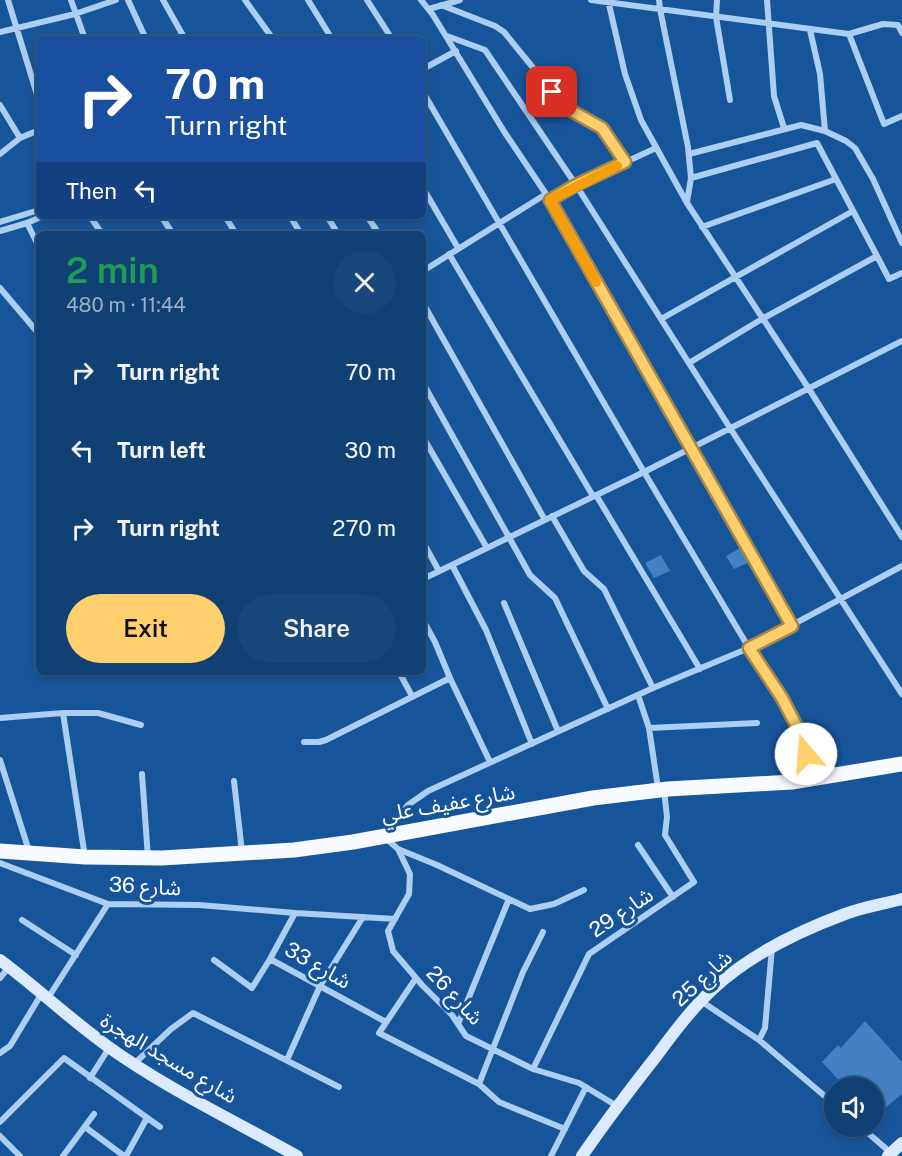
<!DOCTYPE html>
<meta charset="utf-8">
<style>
:root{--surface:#114074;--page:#1a4779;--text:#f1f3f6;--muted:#9cafc5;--line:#305986;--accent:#ffcf6d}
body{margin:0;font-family:"Public Sans","Noto Sans Arabic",sans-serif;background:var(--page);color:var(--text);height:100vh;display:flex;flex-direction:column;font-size:22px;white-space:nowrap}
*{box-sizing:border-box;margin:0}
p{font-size:20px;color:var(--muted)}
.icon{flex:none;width:33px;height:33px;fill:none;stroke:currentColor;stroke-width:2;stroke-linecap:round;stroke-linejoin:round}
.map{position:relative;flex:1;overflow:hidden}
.panel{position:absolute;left:36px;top:231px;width:390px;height:444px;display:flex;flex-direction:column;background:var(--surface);border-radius:9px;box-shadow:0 3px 9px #0003,0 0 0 2px var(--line)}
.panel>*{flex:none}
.guide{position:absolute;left:36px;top:36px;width:390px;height:183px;border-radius:9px;box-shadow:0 3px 9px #0003,0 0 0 2px var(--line);background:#1a4fa0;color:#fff;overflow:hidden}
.tools{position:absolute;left:824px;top:1077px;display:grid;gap:12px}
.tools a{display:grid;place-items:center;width:60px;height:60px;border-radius:50%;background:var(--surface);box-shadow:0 3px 9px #0003,0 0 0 2px var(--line);font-size:30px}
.pin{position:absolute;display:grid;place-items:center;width:51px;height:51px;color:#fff;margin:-26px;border-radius:12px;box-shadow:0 3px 9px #0006}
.me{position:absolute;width:66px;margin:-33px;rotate:342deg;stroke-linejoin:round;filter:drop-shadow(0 0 4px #0008)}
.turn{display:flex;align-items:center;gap:21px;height:126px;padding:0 30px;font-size:27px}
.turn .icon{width:78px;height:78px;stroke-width:2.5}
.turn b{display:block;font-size:42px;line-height:51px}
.then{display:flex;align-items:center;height:57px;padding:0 30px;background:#0003;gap:12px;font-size:22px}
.round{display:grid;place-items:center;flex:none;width:63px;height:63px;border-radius:32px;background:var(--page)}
.overview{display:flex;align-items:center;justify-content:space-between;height:102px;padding:0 30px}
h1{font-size:36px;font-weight:600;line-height:45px;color:#1e9e55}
.action{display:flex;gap:12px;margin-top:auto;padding:12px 30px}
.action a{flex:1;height:69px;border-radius:36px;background:var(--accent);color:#111;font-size:24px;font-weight:600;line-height:69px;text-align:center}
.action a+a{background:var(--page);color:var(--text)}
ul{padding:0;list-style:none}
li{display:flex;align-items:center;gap:18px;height:78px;padding:0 30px}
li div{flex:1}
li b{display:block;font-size:22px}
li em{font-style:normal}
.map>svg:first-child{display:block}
.building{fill:#4481c2}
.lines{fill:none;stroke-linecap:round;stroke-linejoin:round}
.street{stroke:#accef2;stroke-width:6}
.secondary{stroke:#dbeafc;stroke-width:12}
.primary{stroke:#f7faff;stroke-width:15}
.route-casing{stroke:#a68747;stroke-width:15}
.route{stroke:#ffcf6d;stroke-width:10}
.slow{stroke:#f59e0b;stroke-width:10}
.labels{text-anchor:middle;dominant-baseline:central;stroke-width:6;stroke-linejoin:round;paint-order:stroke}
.street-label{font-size:21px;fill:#fff;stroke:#17559a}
</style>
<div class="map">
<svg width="902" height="1156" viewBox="0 0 902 1156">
<rect width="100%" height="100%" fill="#17559a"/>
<path class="building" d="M 742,547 L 750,562 L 734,569 L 726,556 Z
M 661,555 L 670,571 L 654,578 L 645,563 Z
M 865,1021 L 902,1062 L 902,1094 L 873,1118 L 873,1088 L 846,1088 L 822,1062 L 838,1045 L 841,1048 Z"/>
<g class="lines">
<path class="street" d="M 8,0 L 39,101
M 71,0 L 85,39
M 128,0 L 146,39
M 163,0 L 185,39
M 245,0 L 273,39
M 308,0 L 332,39
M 367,0 L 392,39
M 421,0 L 433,15 L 505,133 L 546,194 L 792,625
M 591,0 L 849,34 L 883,24 L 898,25 L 902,33
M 608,0 L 625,74 L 641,120 L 687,203 L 809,389 L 902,537
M 659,0 L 660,9 L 688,147 L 691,178 L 687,202
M 717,0 L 716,17 L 730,100
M 767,0 L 774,96 L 784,128
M 441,5 L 495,26 L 504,32 L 561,102 L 579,116 L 602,128 L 625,162
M 429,9 L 460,0
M 810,30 L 820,74 L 825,131
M 0,32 L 75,14 L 116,0
M 849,34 L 884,124 L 902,116
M 447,36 L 485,50 L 576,185 L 730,428 L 902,694
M 423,69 L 456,51
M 423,92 L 644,472 L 749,648 L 782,698 L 797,727 L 812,779
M 0,105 L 20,138
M 0,154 L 20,138 L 39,130
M 689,154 L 801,125 L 825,131 L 846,141 L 855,148 L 873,179 L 902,243
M 423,188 L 458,248
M 550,200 L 576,185 L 656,148
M 90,216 L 102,234
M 161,216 L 173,234
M 225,216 L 236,234
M 290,216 L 301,234
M 327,216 L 338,234
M 367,216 L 379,234
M 0,222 L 39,210
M 27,223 L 39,247
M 702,227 L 836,179
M 0,231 L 27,223 L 43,216
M 449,254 L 593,496
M 877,256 L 889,279 L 902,273
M 423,271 L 546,194
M 0,288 L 39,334
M 423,303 L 545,520
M 661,319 L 853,211
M 689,363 L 762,319 L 877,256 L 817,143 L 691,178
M 423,383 L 530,575 L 555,598 L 608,709
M 423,437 L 487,548
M 596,495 L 700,669
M 552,516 L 584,571 L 604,589 L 653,688
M 423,542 L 439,571
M 452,565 L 486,630 L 532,744
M 423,579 L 644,472 L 902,341
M 504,603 L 558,731
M 423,620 L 435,642 L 450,678 L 490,762
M 399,672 L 412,696
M 638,695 L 649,728 L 658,788
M 63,713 L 85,857
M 0,718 L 63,713 L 98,713 L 141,725
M 649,728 L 757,723
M 304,742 L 319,742 L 326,740 L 450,678
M 0,760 L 29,851
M 142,774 L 148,858
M 234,781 L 242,852
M 638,845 L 673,897
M 398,849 L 437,865 L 530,909 L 554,904 L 584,890
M 0,863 L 108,904 L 199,905 L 295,913
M 22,920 L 76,955
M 214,960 L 252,988 L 270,959
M 0,978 L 9,967
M 416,978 L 379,1033 L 479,1084 L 499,1102 L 565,1129
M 48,998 L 108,904
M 701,1001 L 759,1040 L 765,1028 L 772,948
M 386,1022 L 270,959 L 295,913 L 395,919
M 458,1024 L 509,899
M 759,1040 L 834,1104
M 0,1053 L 10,1046 L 42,993
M 287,1060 L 320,986 L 363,917
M 134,1064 L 171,1029 L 193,1013 L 339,1087
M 533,1069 L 589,954 L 694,882 L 665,835 L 667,817 L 664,790
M 90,1078 L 109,1048
M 479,1084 L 523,972 L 543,932
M 617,1106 L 579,1083 L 533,1069 L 466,1036 L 452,1015 L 422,985 L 393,951 L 388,931 L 409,894 L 410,874 L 398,849 L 383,836 L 408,805 L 428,791 L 653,688 L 749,648 L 902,566
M 0,1122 L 64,1058 L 160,1127
M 860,1126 L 891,1153
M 85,1127 L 124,1156
M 0,1136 L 20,1156
M 63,1156 L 94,1114
M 126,1156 L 147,1118
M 551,1156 L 586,1087"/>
<path class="secondary" d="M 0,960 C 43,992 81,1030 126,1059 C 180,1095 240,1124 297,1156
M 582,1156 C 606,1121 632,1087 658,1054 C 675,1031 693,1007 714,988 C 750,955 799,931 845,914 C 863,907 883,904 902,899
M 888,1156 L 902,1143"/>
<path class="primary" d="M 0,851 L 85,857 L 162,858 L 294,850 L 353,842 L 593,798 L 668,789 L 792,782 L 902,764"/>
</g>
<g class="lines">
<g class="route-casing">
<path id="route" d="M 552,92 L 570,110 L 602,128 L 625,162 L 576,185 L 550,200 L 792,626 L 749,648 L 782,698 L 797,727 L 806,754"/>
</g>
<use href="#route" class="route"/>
<path class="slow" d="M 596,282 L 550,200 L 617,166"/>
</g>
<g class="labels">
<g class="street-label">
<text transform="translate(448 803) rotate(-10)">شارع عفيف علي</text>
<text transform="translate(145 886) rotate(3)">شارع 36</text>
<text transform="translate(621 912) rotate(-34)">شارع 29</text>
<text transform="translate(318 965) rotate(30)">شارع 33</text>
<text transform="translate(702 978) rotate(-42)">شارع 25</text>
<text transform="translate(455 995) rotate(47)">شارع 26</text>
<text transform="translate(169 1058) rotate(31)">شارع مسجد الهجرة</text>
</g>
</g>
</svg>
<div class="tools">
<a><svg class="icon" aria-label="sound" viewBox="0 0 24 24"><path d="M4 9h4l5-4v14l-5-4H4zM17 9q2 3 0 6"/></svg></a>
</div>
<div class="pin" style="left:552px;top:92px;background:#d93025"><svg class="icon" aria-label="arrive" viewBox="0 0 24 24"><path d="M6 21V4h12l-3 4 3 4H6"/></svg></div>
<svg class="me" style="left:806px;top:754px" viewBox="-20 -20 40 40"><circle r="19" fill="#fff"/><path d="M0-13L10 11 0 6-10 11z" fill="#ffcf6d"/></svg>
<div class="guide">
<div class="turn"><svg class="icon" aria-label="right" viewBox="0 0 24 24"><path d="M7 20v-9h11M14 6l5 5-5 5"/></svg><div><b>70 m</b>Turn right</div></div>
<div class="then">Then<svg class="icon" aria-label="left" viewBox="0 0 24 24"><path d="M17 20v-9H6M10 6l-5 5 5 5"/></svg></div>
</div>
<section class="panel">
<div class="overview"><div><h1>2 min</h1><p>480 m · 11:44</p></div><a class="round"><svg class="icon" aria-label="close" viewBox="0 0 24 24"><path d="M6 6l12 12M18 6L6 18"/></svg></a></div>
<ul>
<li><svg class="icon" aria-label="right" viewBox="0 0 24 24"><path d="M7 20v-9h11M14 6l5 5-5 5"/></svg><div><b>Turn right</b></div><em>70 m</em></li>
<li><svg class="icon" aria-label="left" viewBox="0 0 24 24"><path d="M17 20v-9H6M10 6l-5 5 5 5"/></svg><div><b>Turn left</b></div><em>30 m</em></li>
<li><svg class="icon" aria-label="right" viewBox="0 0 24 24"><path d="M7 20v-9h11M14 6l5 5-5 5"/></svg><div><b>Turn right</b></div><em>270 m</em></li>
</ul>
<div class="action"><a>Exit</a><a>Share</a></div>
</section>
</div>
